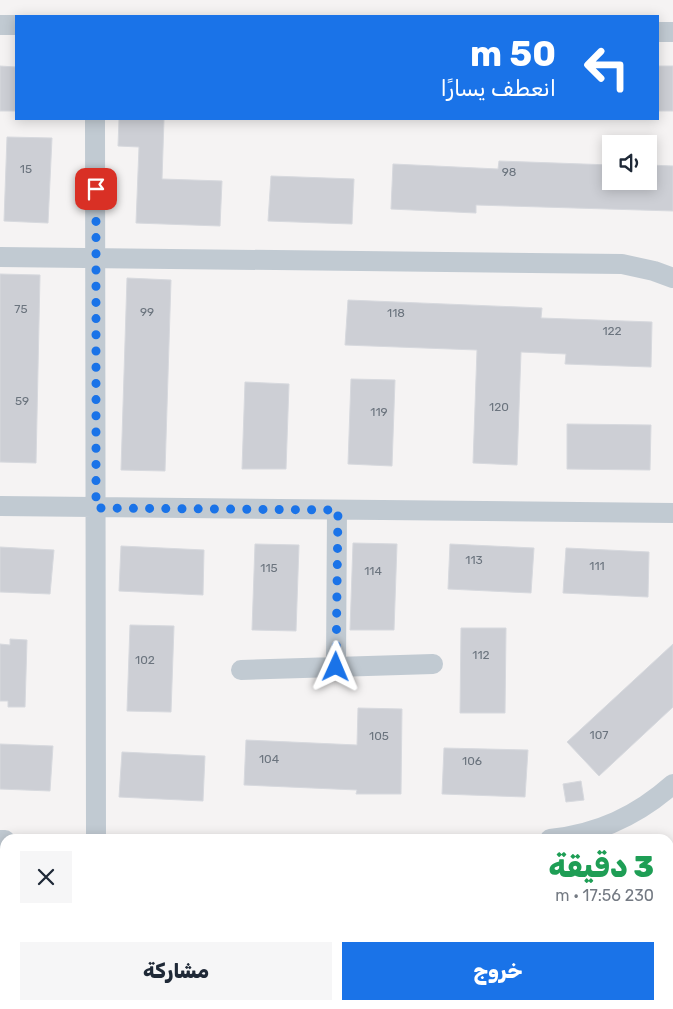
<!DOCTYPE html>
<html lang="ar">
<meta charset="utf-8">
<style>
:root{--surface:#fff;--page:#f6f6f7;--text:#1f2937;--muted:#747a83;--accent:#1a73e8}
body{margin:0;font-family:Rubik,"Noto Sans Arabic",sans-serif;background:var(--page);color:var(--text);direction:rtl;height:100vh;display:flex;flex-direction:column;font-size:19px;white-space:nowrap}
*{box-sizing:border-box;margin:0}
p{font-size:16px;color:var(--muted)}
.icon{flex:none;width:28px;height:28px;fill:none;stroke:currentColor;stroke-width:2;stroke-linecap:round;stroke-linejoin:round}
.map{position:relative;flex:1;overflow:hidden;direction:ltr}
.drawer{position:absolute;left:0px;top:834px;width:674px;height:176px;display:flex;flex-direction:column;background:var(--surface);border-radius:15px 15px 0 0;box-shadow:0 2px 12px #0003;direction:rtl}
.drawer>*{flex:none}
.hud{position:absolute;left:15px;top:15px;width:644px;height:105px;border-radius:0px;box-shadow:0 2px 12px #0003;direction:rtl;background:#1a73e8;color:#fff;overflow:hidden}
.fabs{position:absolute;left:602px;top:135px;display:grid;gap:10px}
.fabs a{display:grid;place-items:center;width:55px;height:55px;border-radius:0px;background:var(--surface);box-shadow:0 2px 12px #0003;font-size:25px}
.pin{position:absolute;display:grid;place-items:center;width:42px;height:42px;color:#fff;margin:-21px;border-radius:10px;box-shadow:0 2px 8px #0006}
.me{position:absolute;width:55px;margin:-28px;rotate:1deg;stroke-linejoin:round;filter:drop-shadow(0 0 4px #0008)}
.turn{display:flex;align-items:center;gap:18px;height:105px;padding:0 20px;font-size:22px}
.turn .icon{width:65px;height:65px;stroke-width:2.5}
.turn b{display:block;font-size:35px;line-height:42px}
.round{display:grid;place-items:center;flex:none;width:52px;height:52px;border-radius:0px;background:var(--page)}
.headline{display:flex;align-items:center;justify-content:space-between;height:85px;padding:0 20px}
h1{font-size:30px;font-weight:800;line-height:38px;color:#1e9e55}
.action{display:flex;gap:10px;margin-top:auto;padding:10px 20px}
.action a{flex:1;height:58px;border-radius:0px;background:var(--accent);color:#fff;font-size:20px;font-weight:800;line-height:58px;text-align:center}
.action a+a{background:var(--page);color:var(--text)}
.map>svg:first-child{display:block}
.building{fill:#cdcfd5;stroke:#d7d9de}
.lines{fill:none;stroke-linecap:round;stroke-linejoin:round}
.minor{stroke:#c1cad2;stroke-width:20}
.route{stroke:#1a73e8;stroke-width:9;stroke-dasharray:0 16.2}
.labels{text-anchor:middle;dominant-baseline:central;stroke-width:4;stroke-linejoin:round;paint-order:stroke}
.number-label{font-size:12px;fill:#6b747e}
</style>
<div class="map">
<svg width="673" height="1009" viewBox="0 0 673 1009">
<rect width="100%" height="100%" fill="#f5f3f3"/>
<path class="building" d="M 0,66 L 16,67 L 16,111 L 0,111 Z
M 658,66 L 673,66 L 673,111 L 658,111 Z
M 119,119 L 164,119 L 162,179 L 222,181 L 220,226 L 136,223 L 139,147 L 118,146 Z
M 7,137 L 52,138 L 48,223 L 4,221 Z
M 499,161 L 611,165 L 611,181 L 649,181 L 649,165 L 673,166 L 673,211 L 476,205 L 476,213 L 391,209 L 393,164 L 498,169 Z
M 271,176 L 354,179 L 352,224 L 268,221 Z
M 0,274 L 40,275 L 36,463 L 0,462 Z
M 127,278 L 171,280 L 165,471 L 121,470 Z
M 348,300 L 542,308 L 541,318 L 652,322 L 651,367 L 565,364 L 566,354 L 521,352 L 517,465 L 473,463 L 477,350 L 345,345 Z
M 351,379 L 395,380 L 392,466 L 348,464 Z
M 245,382 L 289,384 L 286,469 L 242,469 Z
M 567,424 L 651,425 L 650,470 L 567,469 Z
M 353,543 L 397,544 L 394,630 L 350,630 Z
M 255,544 L 299,545 L 296,631 L 252,630 Z
M 450,544 L 534,548 L 531,593 L 448,589 Z
M 121,546 L 204,550 L 203,595 L 119,591 Z
M 0,547 L 54,550 L 50,594 L 0,592 Z
M 566,548 L 649,552 L 648,597 L 563,593 Z
M 130,625 L 174,626 L 171,712 L 127,711 Z
M 461,628 L 506,628 L 505,713 L 460,713 Z
M 10,639 L 27,640 L 25,707 L 8,707 L 8,701 L 0,701 L 0,644 L 10,645 Z
M 673,644 L 673,707 L 599,776 L 567,742 Z
M 358,708 L 402,709 L 401,794 L 356,794 L 357,790 L 244,785 L 246,740 L 357,745 Z
M 0,744 L 53,746 L 50,791 L 0,789 Z
M 444,748 L 528,750 L 525,797 L 442,794 Z
M 122,752 L 205,756 L 203,801 L 119,797 Z
M 581,781 L 584,800 L 566,802 L 563,784 Z"/>
<g class="lines">
<path class="minor" d="M 0,25 L 16,25
M 658,32 L 673,32
M 95,119 L 96,839
M 0,257 L 622,264 L 654,271 L 673,278
M 0,506 L 673,513
M 336,667 L 337,510
M 241,670 L 433,664
M 550,839 C 598,834 637,816 673,784
M 0,840 L 5,840"/>
</g>
<g class="lines">
<path class="route" d="M 96,189 L 96,508 L 338,510 L 336,667"/>
</g>
<g class="labels">
<g class="number-label">
<text x="26" y="169">15</text>
<text x="509" y="172">98</text>
<text x="21" y="309">75</text>
<text x="147" y="312">99</text>
<text x="396" y="313">118</text>
<text x="612" y="331">122</text>
<text x="22" y="401">59</text>
<text x="499" y="407">120</text>
<text x="379" y="412">119</text>
<text x="474" y="560">113</text>
<text x="597" y="566">111</text>
<text x="269" y="568">115</text>
<text x="373" y="571">114</text>
<text x="481" y="655">112</text>
<text x="145" y="660">102</text>
<text x="599" y="735">107</text>
<text x="379" y="736">105</text>
<text x="269" y="759">104</text>
<text x="472" y="761">106</text>
</g>
</g>
</svg>
<div class="fabs">
<a><svg class="icon" aria-label="sound" viewBox="0 0 24 24"><path d="M4 9h4l5-4v14l-5-4H4zM17 9q2 3 0 6"/></svg></a>
</div>
<div class="pin" style="left:96px;top:189px;background:#d93025"><svg class="icon" aria-label="arrive" viewBox="0 0 24 24"><path d="M6 21V4h12l-3 4 3 4H6"/></svg></div>
<svg class="me" style="left:336px;top:667px" viewBox="-20 -20 40 40"><path d="M0-17L14 15 0 8-14 15z" fill="#1a73e8" stroke="#fff" stroke-width="4"/></svg>
<div class="hud">
<div class="turn"><svg class="icon" aria-label="left" viewBox="0 0 24 24"><path d="M17 20v-9H6M10 6l-5 5 5 5"/></svg><div><b>50 m</b>انعطف يسارًا</div></div>
</div>
<section class="drawer">
<div class="headline"><div><h1>3 دقيقة</h1><p>230 m · 17:56</p></div><a class="round"><svg class="icon" aria-label="close" viewBox="0 0 24 24"><path d="M6 6l12 12M18 6L6 18"/></svg></a></div>
<div class="action"><a>خروج</a><a>مشاركة</a></div>
</section>
</div>
